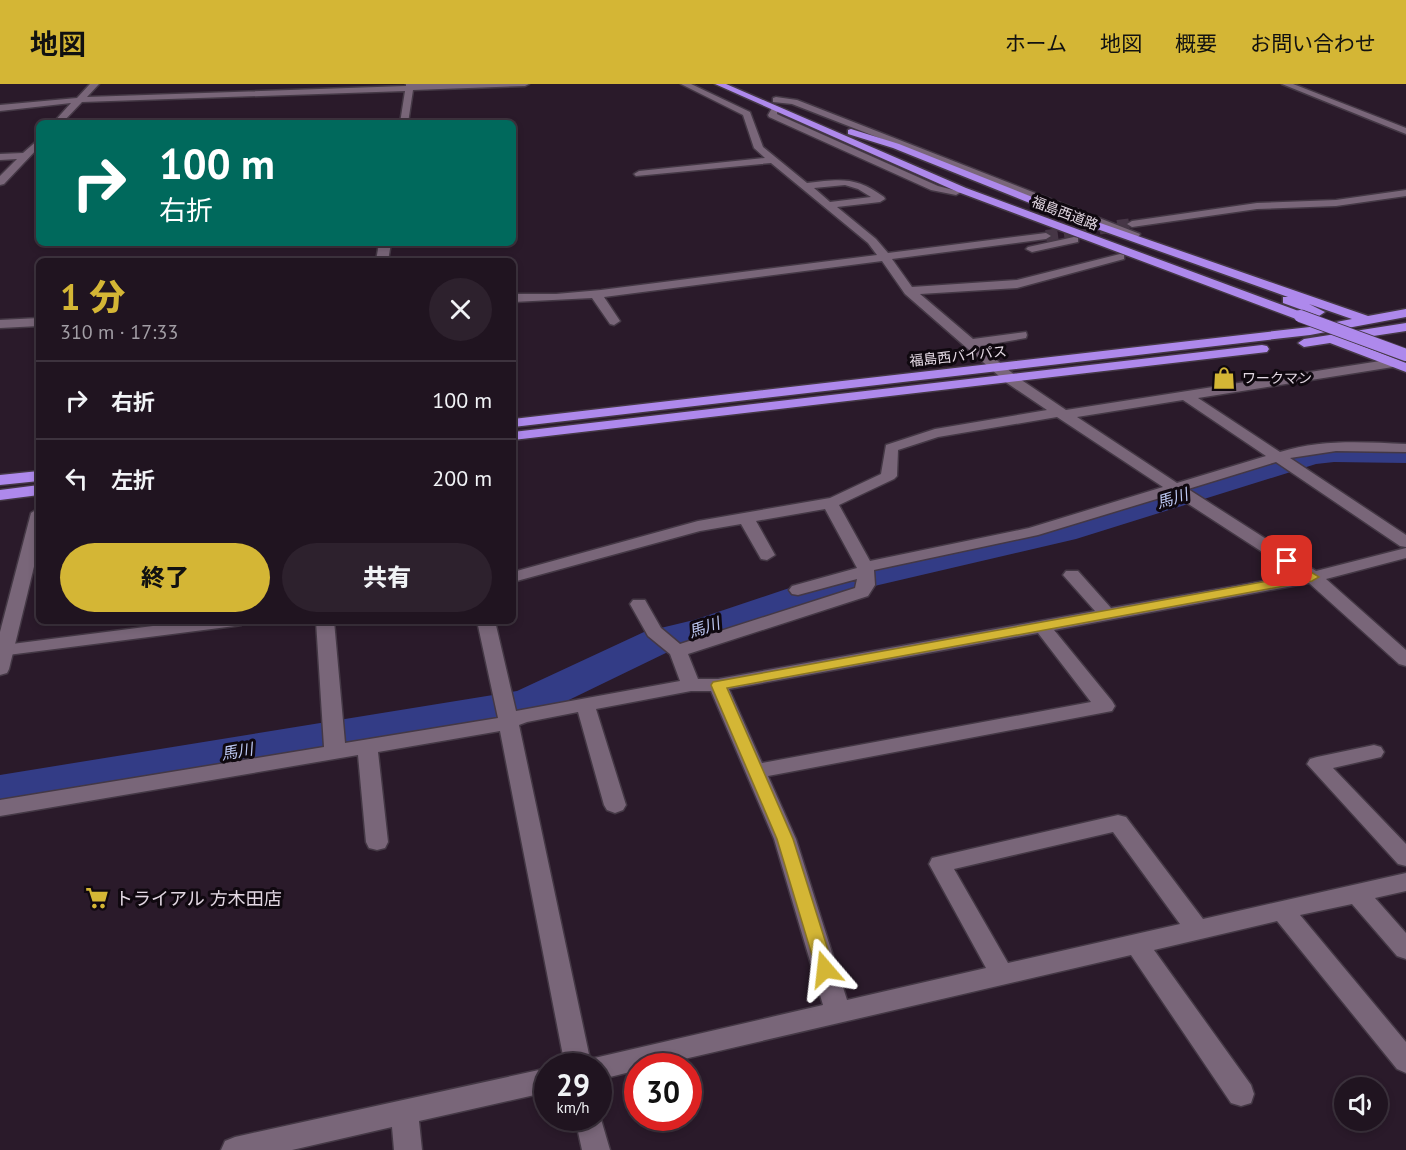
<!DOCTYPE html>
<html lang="ja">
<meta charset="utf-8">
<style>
:root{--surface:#201420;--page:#2d212d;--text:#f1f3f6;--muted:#a29ea5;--line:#3d333e;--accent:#d4b635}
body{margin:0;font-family:"PT Sans","Noto Sans JP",sans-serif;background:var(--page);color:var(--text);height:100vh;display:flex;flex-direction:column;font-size:22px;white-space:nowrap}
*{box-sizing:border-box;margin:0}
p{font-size:20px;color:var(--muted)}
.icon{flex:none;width:33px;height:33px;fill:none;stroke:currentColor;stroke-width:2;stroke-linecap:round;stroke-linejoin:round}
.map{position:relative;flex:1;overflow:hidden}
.sheet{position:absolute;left:36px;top:174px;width:480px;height:366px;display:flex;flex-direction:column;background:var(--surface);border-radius:9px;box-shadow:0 3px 9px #0003,0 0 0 2px var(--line)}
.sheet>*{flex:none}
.top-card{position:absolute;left:36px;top:36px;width:480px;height:126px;border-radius:9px;box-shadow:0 3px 9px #0003,0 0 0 2px var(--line);background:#00695c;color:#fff;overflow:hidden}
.buttons{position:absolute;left:1334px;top:993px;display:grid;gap:12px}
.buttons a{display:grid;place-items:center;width:54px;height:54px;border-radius:50%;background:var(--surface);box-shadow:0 3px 9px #0003,0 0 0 2px var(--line);font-size:30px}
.speed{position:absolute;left:534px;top:969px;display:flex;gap:12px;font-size:30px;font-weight:700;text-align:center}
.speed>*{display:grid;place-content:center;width:78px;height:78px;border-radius:50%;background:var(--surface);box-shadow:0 3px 9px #0003,0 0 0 2px var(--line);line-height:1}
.speed small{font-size:15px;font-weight:400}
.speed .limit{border:9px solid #d22;background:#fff;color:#111}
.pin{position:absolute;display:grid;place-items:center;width:51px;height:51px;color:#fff;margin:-26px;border-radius:12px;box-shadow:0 3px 9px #0006}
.me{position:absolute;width:66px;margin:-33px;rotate:343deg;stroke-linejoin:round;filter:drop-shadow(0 0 4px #0008)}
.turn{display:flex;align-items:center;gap:21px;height:126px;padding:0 24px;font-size:27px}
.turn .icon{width:78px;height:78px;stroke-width:2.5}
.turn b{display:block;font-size:42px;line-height:51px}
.round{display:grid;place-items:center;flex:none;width:63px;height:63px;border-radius:32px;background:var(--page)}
.headline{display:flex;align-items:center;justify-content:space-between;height:102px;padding:0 24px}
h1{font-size:36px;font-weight:800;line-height:45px;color:var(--accent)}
.cta{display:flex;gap:12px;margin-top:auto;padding:12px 24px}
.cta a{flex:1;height:69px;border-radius:36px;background:var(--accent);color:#111;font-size:24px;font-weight:800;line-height:69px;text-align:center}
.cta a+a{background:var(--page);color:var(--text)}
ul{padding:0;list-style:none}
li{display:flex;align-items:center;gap:18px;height:78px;padding:0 24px;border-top:2px solid var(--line)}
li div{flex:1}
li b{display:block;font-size:22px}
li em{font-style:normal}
header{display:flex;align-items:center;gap:36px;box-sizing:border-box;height:84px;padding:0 30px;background:var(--accent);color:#111}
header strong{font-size:28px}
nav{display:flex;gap:33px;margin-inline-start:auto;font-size:21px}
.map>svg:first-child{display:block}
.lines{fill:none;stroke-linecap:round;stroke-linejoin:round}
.river{fill:#333c86;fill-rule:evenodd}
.street-tunnel{stroke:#463646;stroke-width:12;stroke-dasharray:12 6;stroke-linecap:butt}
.street-casing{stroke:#443845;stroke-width:3}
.secondary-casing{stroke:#443845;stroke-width:3}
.highway-casing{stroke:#443845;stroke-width:3}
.street{fill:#796679;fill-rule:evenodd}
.secondary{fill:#796679;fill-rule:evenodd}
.highway{fill:#ae89ec;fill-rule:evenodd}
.highway-bridge-casing{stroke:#443845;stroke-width:14;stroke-linecap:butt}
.highway-bridge{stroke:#ae89ec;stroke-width:12}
.route{fill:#d4b635;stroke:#8a7622;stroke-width:1.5}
.labels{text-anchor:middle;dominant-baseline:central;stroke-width:6;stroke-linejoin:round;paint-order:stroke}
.far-street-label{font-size:14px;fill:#e3d8e3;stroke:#0f080f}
.far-poi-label{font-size:14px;fill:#e3d8e3;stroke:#0f080f;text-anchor:start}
.water-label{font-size:16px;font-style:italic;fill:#bcc7f2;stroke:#0f080f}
.near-poi-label{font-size:18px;fill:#e3d8e3;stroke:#0f080f;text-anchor:start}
</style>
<header>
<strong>地図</strong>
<nav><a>ホーム</a><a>地図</a><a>概要</a><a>お問い合わせ</a></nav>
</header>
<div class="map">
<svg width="1406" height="1066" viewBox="0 0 1406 1066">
<rect width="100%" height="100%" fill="#2a1a2a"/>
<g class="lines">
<path class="river" d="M 1334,358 L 1406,359 L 1406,379 L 1334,378 L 1316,380 L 1076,455 L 853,507 L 722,552 L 672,566 L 542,629 L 527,633 L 0,723 L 0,691 L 517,607 L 644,548 L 694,536 L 828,491 L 1054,439 L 1301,364 Z"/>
<path class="street-tunnel" d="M 1046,152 L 1132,140"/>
<g class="street-casing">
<path id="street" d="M 90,0 L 99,0 L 87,13 L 406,2 L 406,0 L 529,0 L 525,2 L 413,6 L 408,39 L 400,39 L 405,7 L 82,18 L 62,39 L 53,39 L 71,19 L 0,27 L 0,21 L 77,14 Z
M 681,0 L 691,0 L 750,28 L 763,63 L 807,99 C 840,95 856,92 884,113 L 885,115 L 880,118 L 837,123 L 876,155 L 888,169 L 1046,149 L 1051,152 L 1046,155 L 892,175 L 912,203 L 1017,196 L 1120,170 L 1124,171 L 1124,175 L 1017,204 L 920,210 L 973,255 L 1026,248 L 1027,251 L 1026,254 L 980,262 L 1017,293 L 1066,326 L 1393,275 L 1398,276 L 1400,279 L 1398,282 L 1393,283 L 1198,314 L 1280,368 C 1321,355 1364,358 1406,360 L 1406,368 L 1336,367 L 1290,374 L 1406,451 L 1406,463 L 1400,462 L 1276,378 L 1188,405 L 1316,487 L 1406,464 L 1406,474 L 1326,495 L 1406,566 L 1406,582 L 1399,580 L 1309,499 L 1054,546 L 1112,617 L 1115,622 L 1112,627 L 768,692 L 796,755 L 847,916 L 986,884 L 929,780 L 932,774 L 1118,731 L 1126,733 L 1203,835 L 1406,789 L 1406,807 L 1375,814 L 1406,849 L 1406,875 L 1397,872 L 1352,820 L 1300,831 L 1406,958 L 1406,989 L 1397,985 L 1277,837 L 1154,866 L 1251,1001 L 1254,1010 L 1251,1019 L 1241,1022 L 1231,1019 L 1131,871 L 654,982 L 638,982 L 638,986 L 598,996 L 598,982 L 565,982 L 500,647 L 378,668 L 388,758 L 385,764 L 377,766 L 369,764 L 366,758 L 358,671 L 0,732 L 0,716 L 324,663 L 316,537 L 334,537 L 345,659 L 498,634 L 477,537 L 495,537 L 516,627 L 680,597 L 670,570 L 648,552 L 630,520 L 633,516 L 645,516 L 661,544 L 680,560 L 855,504 L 857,495 L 798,511 L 792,510 L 789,506 L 792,502 L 857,484 L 825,425 L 756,437 L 775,471 L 767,476 L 761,475 L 741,440 L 700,447 L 513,498 L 513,488 L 698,437 L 830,414 L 881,390 L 886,361 L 935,345 L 1047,326 L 1007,299 L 905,210 L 882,177 L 604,213 L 620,237 L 614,241 L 610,240 L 592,214 L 513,218 L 513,210 L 556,210 L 601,206 L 877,171 L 868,159 L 771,79 L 636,92 L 634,90 L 639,87 L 765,74 L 754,64 L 743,31 ZM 845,101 L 858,105 L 871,113 L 830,118 L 814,104 ZM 1183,316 L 1266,372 L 1177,399 L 1077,333 ZM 1057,333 L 1163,403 L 1029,444 L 870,477 L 839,421 L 894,395 L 897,392 L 898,366 L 938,353 ZM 1173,410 L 1298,491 L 1111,524 L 1078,487 L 1066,487 L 1063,491 L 1095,527 L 718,595 L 698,595 L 688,570 L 868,512 L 875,501 L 874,486 L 1038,451 ZM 1038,549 L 1091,618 L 762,679 L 729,605 ZM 691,607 L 711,607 L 774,755 L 823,921 L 590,975 L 519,641 L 527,638 L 578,628 L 604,721 L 607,726 L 615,729 L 623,726 L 626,721 L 596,625 ZM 1113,748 L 1180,840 L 1008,879 L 954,785 Z
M 1282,0 L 1293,0 L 1406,44 L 1406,50 Z
M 776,13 L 797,16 L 1140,150 L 1139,152 L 1131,152 L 792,20 L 773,18 L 773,14 Z
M 772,24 L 778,24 L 777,30 L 781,32 L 938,102 L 961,108 L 956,111 L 931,106 L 769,33 L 768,31 Z
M 39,55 L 39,63 L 4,100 L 0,101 L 0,92 L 17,75 L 0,76 L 0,70 L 23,69 Z
M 1406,106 L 1406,112 L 1336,122 L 1257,125 L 1132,143 L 1127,140 L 1132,137 L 1257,119 L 1336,116 Z
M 1074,153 L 1078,154 L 1078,158 L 1032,168 L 1026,165 L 1028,163 Z
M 379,159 L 391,159 L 388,177 L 376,177 Z
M 39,234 L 39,242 L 0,244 L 0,236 Z
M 192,537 L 244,537 L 241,541 L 235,542 L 0,572 L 0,562 L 4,561 Z
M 1374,661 L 1381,663 L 1384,668 L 1381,673 L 1333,684 L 1406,760 L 1406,782 L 1398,780 L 1307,680 L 1310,675 L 1317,673 Z
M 548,984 L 548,1008 L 419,1037 L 422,1066 L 394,1066 L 392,1043 L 292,1066 L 221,1066 L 225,1057 L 235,1053 Z
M 598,1025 L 610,1066 L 582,1066 L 575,1034 L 598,1034 Z"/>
</g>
<g class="secondary-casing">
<path id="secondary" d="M 39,424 L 39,462 L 9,585 L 7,589 L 0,591 L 0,548 L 31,429 Z"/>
</g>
<g class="highway-casing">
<path id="highway" d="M 715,0 L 726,0 L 966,104 L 1304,229 L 1306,232 L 1300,236 L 1296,235 L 958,108 Z
M 851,45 L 899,60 L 1080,132 L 1368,232 L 1406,225 L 1406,233 L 1310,251 L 513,343 L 513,335 L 1310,243 L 1352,235 L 1309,220 L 1325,228 L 1319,232 L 1283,219 L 1283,213 L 1288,213 L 1072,136 L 893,64 L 848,50 L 848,46 Z
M 1406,239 L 1406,247 L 1347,256 L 1406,279 L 1406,288 L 1330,259 L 1304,263 L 1298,259 L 1304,255 Z
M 1262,261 L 1267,262 L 1269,265 L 1267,268 L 513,356 L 513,348 Z
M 39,387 L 39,397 L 0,401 L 0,391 Z
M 39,401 L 39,411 L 0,416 L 0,406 Z"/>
</g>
<use href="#street" class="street"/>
<use href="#secondary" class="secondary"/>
<use href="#highway" class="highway"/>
<g class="highway-bridge-casing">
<path id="highway-bridge" d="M 1300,232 L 1406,271"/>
</g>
<use href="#highway-bridge" class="highway-bridge"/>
</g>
<path class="route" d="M 1287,473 L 1319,493 L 1312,497 L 727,604 L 793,755 L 834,885 L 832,891 L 825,893 L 818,891 L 777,755 L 711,601 L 713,598 L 1301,491 L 1282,480 L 1280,477 L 1282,474 Z"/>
<defs>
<g id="shop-bare" transform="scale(1.8)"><path d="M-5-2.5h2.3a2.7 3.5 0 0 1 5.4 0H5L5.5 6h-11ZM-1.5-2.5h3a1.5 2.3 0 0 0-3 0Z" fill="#d4b635" stroke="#0f080f" stroke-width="2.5" paint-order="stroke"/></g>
<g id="supermarket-bare" transform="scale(1.8)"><path d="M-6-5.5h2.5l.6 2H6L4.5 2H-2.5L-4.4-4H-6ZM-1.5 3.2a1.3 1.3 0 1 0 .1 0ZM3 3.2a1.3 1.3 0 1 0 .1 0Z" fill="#d4b635" stroke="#0f080f" stroke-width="2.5" paint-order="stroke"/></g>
</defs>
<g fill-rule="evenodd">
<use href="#shop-bare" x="1224" y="294"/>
<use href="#supermarket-bare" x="97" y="814"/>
</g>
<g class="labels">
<g class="far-street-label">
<text transform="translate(1065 129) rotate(21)">福島西道路</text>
<text transform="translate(958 272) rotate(-6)">福島西バイパス</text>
</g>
<g class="far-poi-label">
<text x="1242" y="294">ワークマン</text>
</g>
<g class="water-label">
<text transform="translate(1172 414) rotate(-17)">馬川</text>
<text transform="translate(704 543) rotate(-18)">馬川</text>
<text transform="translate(237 667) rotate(-10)">馬川</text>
</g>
<g class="near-poi-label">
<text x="115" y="814">トライアル 方木田店</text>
</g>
</g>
</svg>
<div class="buttons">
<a><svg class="icon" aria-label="sound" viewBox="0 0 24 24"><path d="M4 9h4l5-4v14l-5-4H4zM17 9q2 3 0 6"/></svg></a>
</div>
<div class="speed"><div>29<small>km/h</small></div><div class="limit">30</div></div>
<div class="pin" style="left:1287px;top:477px;background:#d93025"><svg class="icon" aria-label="arrive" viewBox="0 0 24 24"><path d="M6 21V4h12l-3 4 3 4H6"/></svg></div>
<svg class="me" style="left:825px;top:885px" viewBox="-20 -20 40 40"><path d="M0-17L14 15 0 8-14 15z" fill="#d4b635" stroke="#fff" stroke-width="4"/></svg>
<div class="top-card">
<div class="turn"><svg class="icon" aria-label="right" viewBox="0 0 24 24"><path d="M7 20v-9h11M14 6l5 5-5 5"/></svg><div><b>100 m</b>右折</div></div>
</div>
<section class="sheet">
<div class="headline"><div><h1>1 分</h1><p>310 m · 17:33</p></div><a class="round"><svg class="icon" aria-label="close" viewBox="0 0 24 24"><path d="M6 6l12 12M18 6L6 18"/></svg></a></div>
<ul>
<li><svg class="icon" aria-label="right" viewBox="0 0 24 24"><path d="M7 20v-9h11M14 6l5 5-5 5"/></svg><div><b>右折</b></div><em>100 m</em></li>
<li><svg class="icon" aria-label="left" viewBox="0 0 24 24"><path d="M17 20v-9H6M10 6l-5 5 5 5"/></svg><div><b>左折</b></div><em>200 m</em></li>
</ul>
<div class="cta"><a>終了</a><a>共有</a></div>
</section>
</div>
